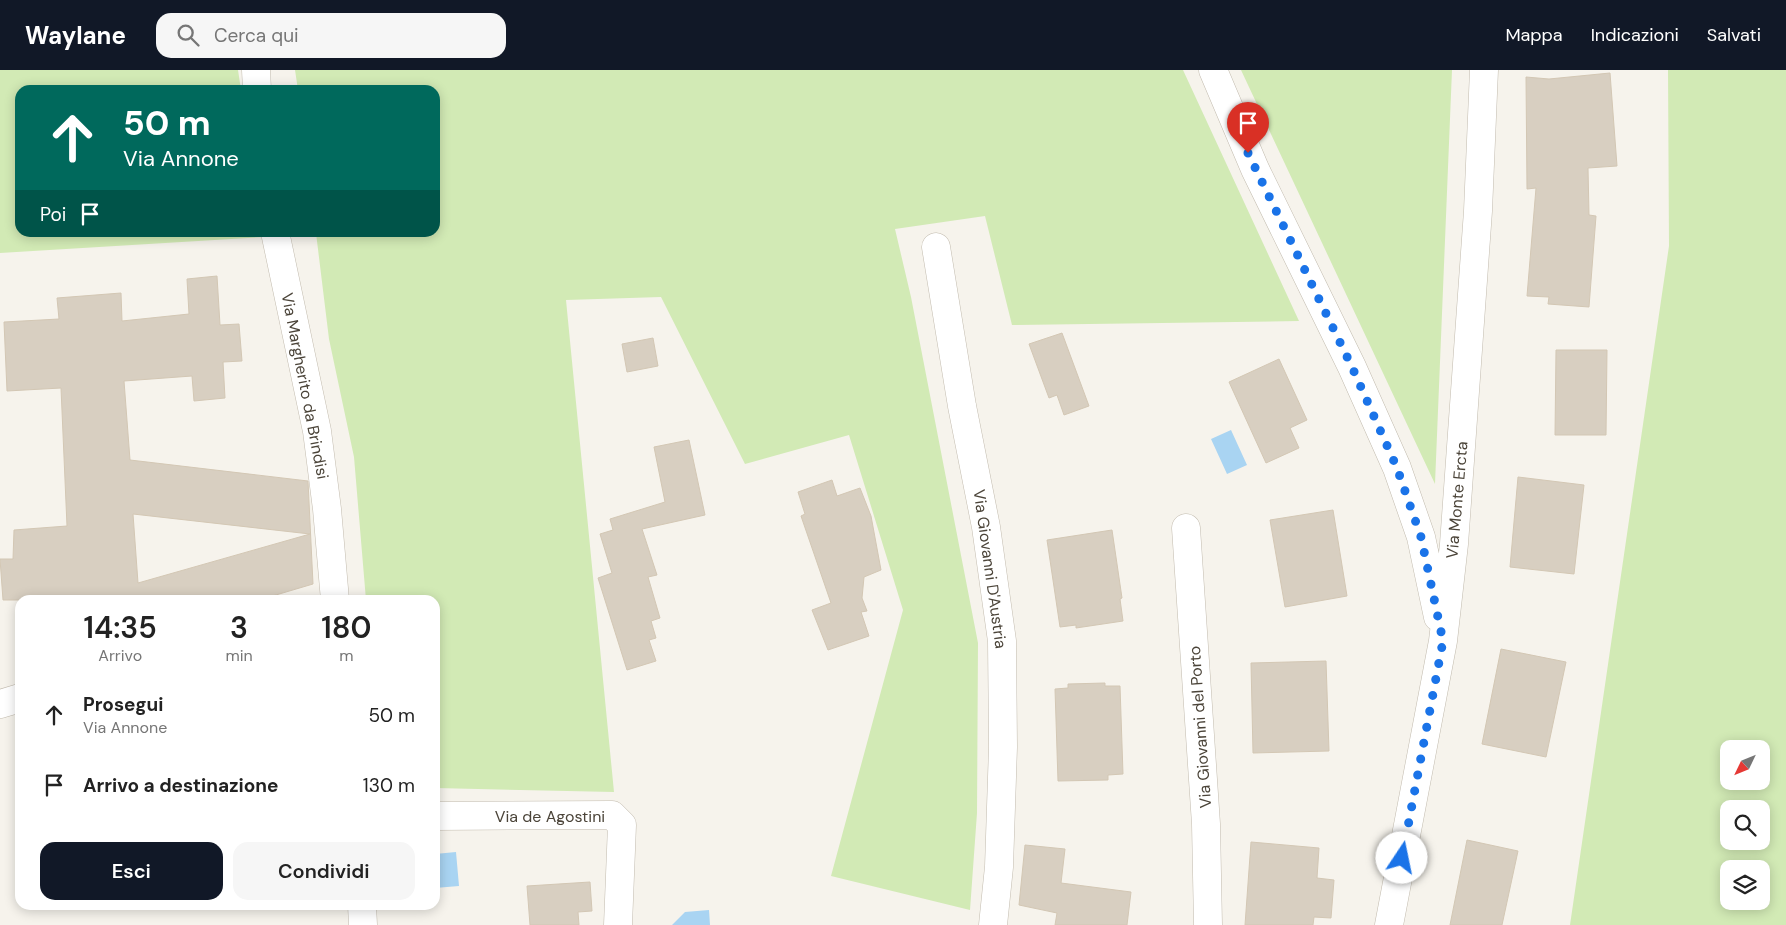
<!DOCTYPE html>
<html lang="it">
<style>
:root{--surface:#fff;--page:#f6f6f6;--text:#222;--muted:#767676;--accent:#111827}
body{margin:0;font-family:"DM Sans",sans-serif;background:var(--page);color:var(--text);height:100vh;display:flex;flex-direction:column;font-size:19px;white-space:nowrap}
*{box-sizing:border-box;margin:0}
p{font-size:16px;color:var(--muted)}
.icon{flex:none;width:28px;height:28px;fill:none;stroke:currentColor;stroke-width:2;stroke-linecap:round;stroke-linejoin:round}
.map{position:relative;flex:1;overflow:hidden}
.panel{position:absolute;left:15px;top:525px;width:425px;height:315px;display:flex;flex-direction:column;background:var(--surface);border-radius:15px;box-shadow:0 2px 12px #0003}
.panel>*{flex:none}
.top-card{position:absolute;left:15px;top:15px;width:425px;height:152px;border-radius:15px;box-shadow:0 2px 12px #0003;background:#00695c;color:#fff;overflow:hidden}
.needle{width:32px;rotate:227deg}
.buttons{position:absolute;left:1720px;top:670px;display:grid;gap:10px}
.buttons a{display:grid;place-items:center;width:50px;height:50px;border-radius:10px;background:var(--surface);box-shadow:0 2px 12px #0003;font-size:25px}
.pin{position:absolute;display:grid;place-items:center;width:42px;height:42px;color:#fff;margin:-51px -21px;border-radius:50% 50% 50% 0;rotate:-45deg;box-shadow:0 0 5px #0007}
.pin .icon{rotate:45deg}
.me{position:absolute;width:55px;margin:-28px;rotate:11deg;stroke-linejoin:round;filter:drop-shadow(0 0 4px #0008)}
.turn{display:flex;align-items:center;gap:18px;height:105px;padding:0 25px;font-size:22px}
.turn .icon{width:65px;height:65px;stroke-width:2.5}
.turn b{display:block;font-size:35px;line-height:42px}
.then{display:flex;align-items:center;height:48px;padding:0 25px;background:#0003;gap:10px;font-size:19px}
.eta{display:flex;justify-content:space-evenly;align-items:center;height:85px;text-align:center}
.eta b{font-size:30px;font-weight:600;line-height:35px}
.primary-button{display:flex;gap:10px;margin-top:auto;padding:10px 25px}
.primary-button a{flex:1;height:58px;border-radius:15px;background:var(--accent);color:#fff;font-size:20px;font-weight:600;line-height:58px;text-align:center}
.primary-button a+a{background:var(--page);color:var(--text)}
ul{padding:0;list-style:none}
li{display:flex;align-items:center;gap:15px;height:70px;padding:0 25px}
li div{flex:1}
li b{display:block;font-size:19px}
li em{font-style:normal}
header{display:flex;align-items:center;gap:30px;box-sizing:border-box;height:70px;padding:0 25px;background:var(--accent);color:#fff}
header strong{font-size:24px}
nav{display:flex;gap:28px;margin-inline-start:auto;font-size:18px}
.search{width:350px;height:45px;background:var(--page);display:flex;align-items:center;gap:12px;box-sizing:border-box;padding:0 18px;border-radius:15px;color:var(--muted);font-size:19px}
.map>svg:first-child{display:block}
.green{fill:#d2eab5;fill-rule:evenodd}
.water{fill:#a9d4f2}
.building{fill:#d8cfc1;stroke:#d3c7b4;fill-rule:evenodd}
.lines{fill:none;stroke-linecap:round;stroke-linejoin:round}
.minor-casing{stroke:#c2bbae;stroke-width:29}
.minor{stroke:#fff;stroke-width:28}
.route{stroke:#1a73e8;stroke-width:9;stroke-dasharray:0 16.2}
.labels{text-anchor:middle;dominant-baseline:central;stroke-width:4;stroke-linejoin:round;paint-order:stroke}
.street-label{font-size:16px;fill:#4b4439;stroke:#fff}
</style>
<header>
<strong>Waylane</strong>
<div class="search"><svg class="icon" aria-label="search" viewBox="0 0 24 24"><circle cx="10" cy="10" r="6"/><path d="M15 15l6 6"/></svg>Cerca qui</div>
<nav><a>Mappa</a><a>Indicazioni</a><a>Salvati</a></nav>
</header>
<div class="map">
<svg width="1786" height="855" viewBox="0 0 1786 855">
<rect width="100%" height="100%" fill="#f6f3ec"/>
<path class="green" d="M 0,0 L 238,0 L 241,20 L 20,20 L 20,162 L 262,162 L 263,167 L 0,183 Z
M 295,0 L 1183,0 L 1299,251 L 1012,255 L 985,146 L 895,159 L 911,227 L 978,573 L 977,743 L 970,840 L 831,806 L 903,540 L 849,365 L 745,394 L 661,227 L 566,230 L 614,722 L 435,718 L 435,530 L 366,530 L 354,387 L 329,269 L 316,163 L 435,162 L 435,20 L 298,20 Z
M 1241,0 L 1452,0 L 1435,414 Z
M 1668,0 L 1786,0 L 1786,855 L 1570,855 L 1669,176 ZM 1729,679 L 1761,679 L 1761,711 L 1729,711 ZM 1729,739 L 1761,739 L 1761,771 L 1729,771 ZM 1729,799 L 1761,799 L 1761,831 L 1729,831 Z"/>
<path class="water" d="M 1231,360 L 1247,395 L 1227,404 L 1211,369 Z
M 456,782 L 459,816 L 435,818 L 435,784 Z
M 709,840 L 710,855 L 672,855 L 685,842 Z"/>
<path class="building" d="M 1610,3 L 1617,96 L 1588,98 L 1589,145 L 1596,146 L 1589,237 L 1548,234 L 1549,227 L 1527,226 L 1536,118 L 1527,119 L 1526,7 L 1549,9 Z
M 217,206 L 220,255 L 239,254 L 242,291 L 223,292 L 225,328 L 194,331 L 192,306 L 124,311 L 130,390 L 308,411 L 313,514 L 259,530 L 3,530 L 0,489 L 13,489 L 14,460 L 67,456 L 61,318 L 7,321 L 4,252 L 59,249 L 57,228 L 121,223 L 122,251 L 189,244 L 187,209 ZM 133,444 L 310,464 L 138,513 Z
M 1062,263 L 1089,336 L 1064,345 L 1057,325 L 1049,328 L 1029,274 Z
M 653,268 L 658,296 L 627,302 L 622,274 Z
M 1556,280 L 1607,280 L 1606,365 L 1555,365 Z
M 1279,289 L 1307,350 L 1290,358 L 1299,378 L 1266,393 L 1229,312 Z
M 689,370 L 705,445 L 642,459 L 657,505 L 648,507 L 660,548 L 651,551 L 656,568 L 649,570 L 656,591 L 627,600 L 598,508 L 612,503 L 600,464 L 613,460 L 610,449 L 665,432 L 654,377 Z
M 1518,407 L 1584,415 L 1574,504 L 1510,497 Z
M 832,410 L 837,426 L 860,418 L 871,446 L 881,500 L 864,507 L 862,528 L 867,541 L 861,542 L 869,566 L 828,580 L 812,540 L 831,533 L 801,446 L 805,444 L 798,422 Z
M 1333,440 L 1347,526 L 1285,537 L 1270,450 Z
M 1112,460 L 1122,528 L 1120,529 L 1123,551 L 1076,558 L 1076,555 L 1060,557 L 1047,470 Z
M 1501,579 L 1566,592 L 1546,687 L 1482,674 Z
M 1326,591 L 1329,681 L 1253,683 L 1251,593 Z
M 1105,613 L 1105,616 L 1120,616 L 1123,704 L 1108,705 L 1108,710 L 1058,711 L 1055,619 L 1068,618 L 1068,614 Z
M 1467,770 L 1518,781 L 1502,855 L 1450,855 Z
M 1251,772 L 1319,778 L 1317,808 L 1334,810 L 1331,848 L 1314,847 L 1313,855 L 1245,855 Z
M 1025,775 L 1065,779 L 1061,813 L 1131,822 L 1127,855 L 1055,855 L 1057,843 L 1019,835 Z
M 590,812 L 592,841 L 578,842 L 579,855 L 530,855 L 527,816 Z"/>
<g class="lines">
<g class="minor-casing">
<path id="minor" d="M 256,0 L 257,20
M 1213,0 L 1255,99 L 1352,297 L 1397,398 L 1421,467 L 1438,547
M 275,162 L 317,361 L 327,439 L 335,530
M 936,177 L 962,336 L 986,457 L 1002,571 L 1003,677 L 999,797 L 993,855
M 1186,458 L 1206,754 L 1208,855
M 0,634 L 20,628
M 435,746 L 612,745 L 622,755 L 618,855
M 362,835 L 363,855
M 1389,855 L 1443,571 L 1454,474 L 1478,141 L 1484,0"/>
</g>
<use href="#minor" class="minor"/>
</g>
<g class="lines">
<path class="route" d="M 1248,83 L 1352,297 L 1397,398 L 1421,467 L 1443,571 L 1402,788"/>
</g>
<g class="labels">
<g class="street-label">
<text transform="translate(305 316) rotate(79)">Via Margherito da Brindisi</text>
<text transform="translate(1457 430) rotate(-85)">Via Monte Ercta</text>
<text transform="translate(990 499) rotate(82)">Via Giovanni D'Austria</text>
<text transform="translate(1200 657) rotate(-94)">Via Giovanni del Porto</text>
<text x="550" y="746">Via de Agostini</text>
</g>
</g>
</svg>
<div class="buttons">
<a><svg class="needle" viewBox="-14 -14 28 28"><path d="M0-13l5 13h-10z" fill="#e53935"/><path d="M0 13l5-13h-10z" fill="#767676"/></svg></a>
<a><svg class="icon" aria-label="search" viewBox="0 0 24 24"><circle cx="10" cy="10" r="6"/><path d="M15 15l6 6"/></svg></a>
<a><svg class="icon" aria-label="layers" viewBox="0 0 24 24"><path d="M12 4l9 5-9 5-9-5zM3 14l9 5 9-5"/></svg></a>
</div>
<div class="pin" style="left:1248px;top:83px;background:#d93025"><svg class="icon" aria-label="arrive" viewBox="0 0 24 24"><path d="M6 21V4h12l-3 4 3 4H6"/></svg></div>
<svg class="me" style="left:1402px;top:788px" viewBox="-20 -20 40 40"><circle r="19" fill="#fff"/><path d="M0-13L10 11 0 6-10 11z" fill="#1a73e8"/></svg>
<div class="top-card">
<div class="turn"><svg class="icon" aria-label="ahead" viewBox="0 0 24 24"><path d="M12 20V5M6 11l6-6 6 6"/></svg><div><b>50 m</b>Via Annone</div></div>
<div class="then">Poi<svg class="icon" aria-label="arrive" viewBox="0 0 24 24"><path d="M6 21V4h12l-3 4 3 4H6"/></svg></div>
</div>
<section class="panel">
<div class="eta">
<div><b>14:35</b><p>Arrivo</p></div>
<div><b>3</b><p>min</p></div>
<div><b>180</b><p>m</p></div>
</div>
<ul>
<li><svg class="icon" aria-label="ahead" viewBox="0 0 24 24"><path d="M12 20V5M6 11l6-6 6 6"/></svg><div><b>Prosegui</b><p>Via Annone</p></div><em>50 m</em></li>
<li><svg class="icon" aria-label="arrive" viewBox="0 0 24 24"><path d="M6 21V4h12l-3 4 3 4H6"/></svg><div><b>Arrivo a destinazione</b></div><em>130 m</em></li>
</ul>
<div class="primary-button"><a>Esci</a><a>Condividi</a></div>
</section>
</div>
